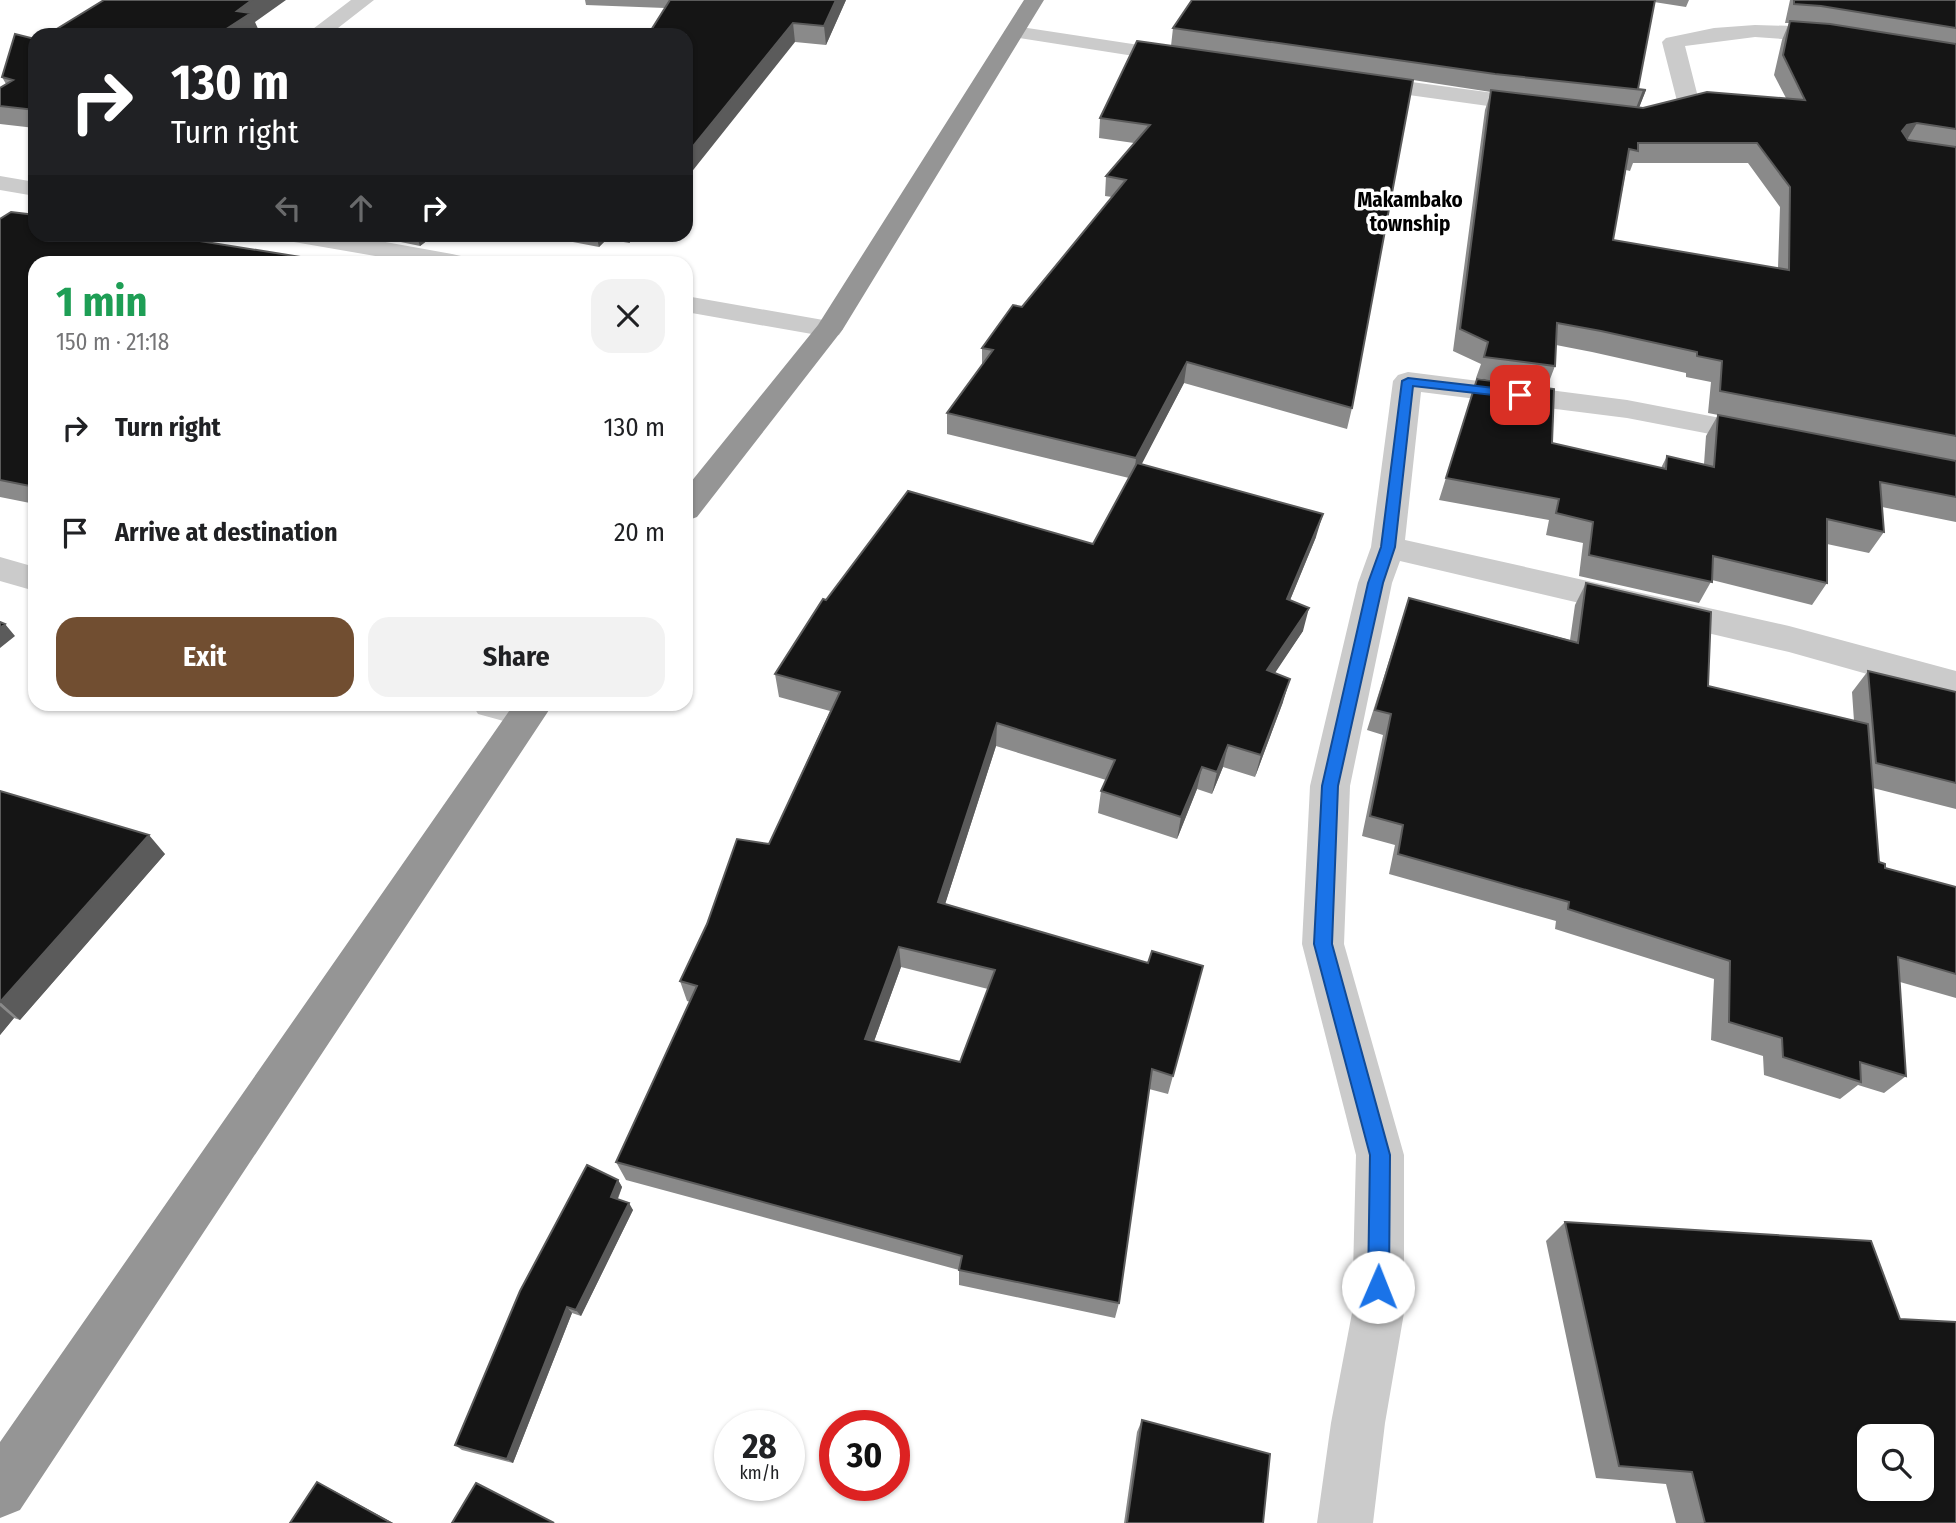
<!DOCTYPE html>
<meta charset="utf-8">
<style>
:root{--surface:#fff;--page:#f2f2f2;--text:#202124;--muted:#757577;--accent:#714e31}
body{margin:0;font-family:"Fira Sans Condensed",sans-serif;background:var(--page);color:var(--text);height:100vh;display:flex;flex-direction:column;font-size:26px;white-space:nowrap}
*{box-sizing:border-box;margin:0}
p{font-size:23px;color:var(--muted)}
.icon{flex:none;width:38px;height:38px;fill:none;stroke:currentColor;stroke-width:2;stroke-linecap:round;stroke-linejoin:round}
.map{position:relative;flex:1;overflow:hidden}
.drawer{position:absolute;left:28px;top:256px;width:665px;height:455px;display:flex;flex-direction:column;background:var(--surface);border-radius:21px;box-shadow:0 2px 5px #0004}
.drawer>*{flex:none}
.top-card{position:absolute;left:28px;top:28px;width:665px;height:214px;border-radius:21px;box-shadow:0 2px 5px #0004;background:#202124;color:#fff;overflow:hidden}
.buttons{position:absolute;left:1857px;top:1424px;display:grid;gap:14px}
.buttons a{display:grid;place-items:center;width:77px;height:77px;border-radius:14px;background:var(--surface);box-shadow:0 2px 5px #0004;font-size:35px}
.speed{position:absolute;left:714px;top:1410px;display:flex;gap:14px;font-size:35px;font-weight:700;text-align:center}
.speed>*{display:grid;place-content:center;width:91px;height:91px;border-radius:50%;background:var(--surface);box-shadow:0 2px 5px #0004;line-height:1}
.speed small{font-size:18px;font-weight:400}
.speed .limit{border:10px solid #d22;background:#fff;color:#111}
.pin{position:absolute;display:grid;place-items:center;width:60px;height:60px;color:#fff;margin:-30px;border-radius:14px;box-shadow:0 4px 10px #0006}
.me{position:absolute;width:77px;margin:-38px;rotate:1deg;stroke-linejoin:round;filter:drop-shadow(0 0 5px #0008)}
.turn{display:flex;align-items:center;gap:24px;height:147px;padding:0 28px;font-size:32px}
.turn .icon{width:91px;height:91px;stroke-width:2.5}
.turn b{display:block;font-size:49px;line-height:60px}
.lanes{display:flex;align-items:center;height:66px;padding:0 28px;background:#0003;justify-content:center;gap:35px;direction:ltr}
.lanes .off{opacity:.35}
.round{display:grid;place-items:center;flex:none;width:74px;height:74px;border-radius:21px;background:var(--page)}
.overview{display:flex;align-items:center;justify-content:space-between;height:119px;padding:0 28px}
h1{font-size:42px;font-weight:700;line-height:52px;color:#1e9e55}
.primary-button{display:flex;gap:14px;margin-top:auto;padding:14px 28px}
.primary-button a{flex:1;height:80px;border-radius:21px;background:var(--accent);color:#fff;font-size:28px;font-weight:700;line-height:80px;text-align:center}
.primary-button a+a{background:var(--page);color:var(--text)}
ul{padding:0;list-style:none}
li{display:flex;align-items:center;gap:21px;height:105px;padding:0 28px}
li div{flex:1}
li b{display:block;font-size:26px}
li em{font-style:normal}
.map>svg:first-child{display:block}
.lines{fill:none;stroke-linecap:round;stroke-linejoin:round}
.street{fill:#cbcbcb;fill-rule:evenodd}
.highway{fill:#959595;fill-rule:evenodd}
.wall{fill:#8a8a8a;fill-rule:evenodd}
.shaded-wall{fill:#5b5b5b}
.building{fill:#151515;stroke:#5b5b5b;stroke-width:2;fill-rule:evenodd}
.route{fill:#1a73e8;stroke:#114b97;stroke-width:2}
.labels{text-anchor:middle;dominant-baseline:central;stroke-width:7;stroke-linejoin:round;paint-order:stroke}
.far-district-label{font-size:21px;font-weight:bold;fill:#000;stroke:#fff}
</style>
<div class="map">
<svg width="1956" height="1523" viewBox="0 0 1956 1523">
<rect width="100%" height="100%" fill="#fff"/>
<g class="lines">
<path class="street" d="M 351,0 L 374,0 L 329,35 L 305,35 Z
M 1755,25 L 1795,26 L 1844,33 L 1847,37 L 1844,41 L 1837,43 L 1755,37 L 1685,46 L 1700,105 L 1697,110 C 1680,114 1656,124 1639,120 L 1636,115 L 1639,110 L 1677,101 L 1662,42 L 1666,38 L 1714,28 Z
M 1014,26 L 1185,52 L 1193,53 L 1196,58 L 1193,63 L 1185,64 L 1007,36 L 1004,32 L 1007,28 Z
M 1359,75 L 1539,99 L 1547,101 L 1550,106 L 1547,111 L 1539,113 L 1351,87 L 1348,82 L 1351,77 Z
M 0,176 L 35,182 L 35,196 L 0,190 Z
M 281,234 L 341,234 L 452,254 L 461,256 L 465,262 L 410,262 L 294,242 L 285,239 Z
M 686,296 L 829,321 L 839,323 L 843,329 L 839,335 L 829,337 L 686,312 Z
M 1408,372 L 1627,400 L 1762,426 L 1773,428 L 1777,435 L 1773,442 L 1762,444 L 1627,418 L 1421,392 L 1405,540 L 1789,626 L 1956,671 L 1956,699 L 1789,652 L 1400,561 L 1392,583 L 1350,786 L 1344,944 L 1404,1155 L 1404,1313 L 1385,1423 L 1373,1523 L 1317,1523 L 1331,1423 L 1352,1313 L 1356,1155 L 1302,944 L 1310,786 L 1358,583 L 1371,547 L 1393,381 L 1398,375 Z
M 0,557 L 35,567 L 35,591 L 0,581 Z
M 472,704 L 539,704 L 545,713 L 539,723 L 526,727 L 478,714 Z"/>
<path class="highway" d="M 1024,0 L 1044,0 L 843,329 L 697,517 L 686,521 L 686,488 L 818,325 Z
M 514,704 L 553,704 L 20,1510 L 0,1518 L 0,1442 Z"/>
</g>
<path class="wall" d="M 585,0 L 846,0 L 826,45 L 795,42 L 665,8 L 586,5 Z
M 1192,0 L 1689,0 L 1686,7 L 1654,2 L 1638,89 L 1646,90 L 1639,107 L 1643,108 L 1786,98 L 1774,75 L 1782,40 L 1789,23 L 1785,23 L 1790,0 L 1956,0 L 1956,461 L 1708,413 L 1711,382 L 1686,377 L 1686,373 L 1592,352 L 1556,345 L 1555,366 L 1547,387 L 1476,378 L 1481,364 L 1453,351 L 1485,110 L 1491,92 L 1413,80 L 1352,408 L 1347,429 L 1184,383 L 1141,464 L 1316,537 L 1290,600 L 1303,631 L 1274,673 L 1283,702 L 1255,777 L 1223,767 L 1212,794 L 1197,789 L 1177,839 L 1098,813 L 1101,791 L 1106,780 L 996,746 L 945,904 L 1148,963 L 1203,966 L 1168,1094 L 1149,1089 L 1119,1303 L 1115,1318 L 959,1285 L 959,1270 L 626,1180 L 616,1162 L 690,1002 L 687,1001 L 680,981 L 769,844 L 830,711 L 779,697 L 775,674 L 826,600 L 1093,544 L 1129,478 L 947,434 L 947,413 L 982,365 L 982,348 L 1022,307 L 1112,197 L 1105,196 L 1106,176 L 1134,143 L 1099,138 L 1100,118 L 1171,46 L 1173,28 ZM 1633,163 L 1748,163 L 1780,207 L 1778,268 L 1613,240 L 1626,170 L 1630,171 ZM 901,967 L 988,989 L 960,1062 L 874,1041 Z
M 35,39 L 35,128 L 0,124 L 0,88 L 6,84 L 2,77 Z
M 0,219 L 35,262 L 35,504 L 0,497 Z
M 362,234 L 436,234 L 420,246 Z
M 531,234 L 638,234 L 629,243 L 607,239 L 599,247 Z
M 1477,379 L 1552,443 L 1661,468 L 1667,456 L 1704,464 L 1706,436 L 1718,415 L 1956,461 L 1956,522 L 1882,507 L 1884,532 L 1869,553 L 1827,544 L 1827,583 L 1812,605 L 1712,580 L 1699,603 L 1579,576 L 1583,543 L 1546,535 L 1549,520 L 1439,500 Z
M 1586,583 L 1708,686 L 1854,721 L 1852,692 L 1868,671 L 1956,692 L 1956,809 L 1873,788 L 1879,862 L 1885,868 L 1956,887 L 1956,998 L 1900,982 L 1906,1076 L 1884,1093 L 1858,1085 L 1840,1099 L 1764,1075 L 1763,1056 L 1711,1040 L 1714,979 L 1555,929 L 1556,921 L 1389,874 L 1395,845 L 1362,836 L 1383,735 L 1367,730 L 1409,598 L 1570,640 L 1575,605 Z
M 0,791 L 165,854 L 20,1020 L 14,1018 L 0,1035 Z
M 618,1180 L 622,1187 L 618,1199 L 633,1210 L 581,1316 L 572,1313 L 513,1463 L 462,1450 L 455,1445 Z
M 1565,1222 L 1900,1319 L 1956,1523 L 1676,1523 L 1666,1484 L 1596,1478 L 1546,1241 Z
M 1142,1420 L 1263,1523 L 1124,1523 L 1137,1432 Z"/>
<path class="shaded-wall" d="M 252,0 L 286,0 L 255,22 L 259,31 L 254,35 L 217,35 L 237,11 Z
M 836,0 L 846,0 L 826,45 L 824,26 Z
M 793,23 L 795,42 L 686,179 L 686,155 Z
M 1643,90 L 1646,90 L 1639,108 L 1636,108 Z
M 1917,123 L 1905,143 L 1902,131 L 1907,125 Z
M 416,234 L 436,234 L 420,246 Z
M 596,234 L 606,234 L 607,239 L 599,247 Z
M 627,234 L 638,234 L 629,243 Z
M 1187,362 L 1184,383 L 1134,479 L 1136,458 Z
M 1323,514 L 1316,537 L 1281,622 L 1287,599 Z
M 1309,608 L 1303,631 L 1261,694 L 1267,670 Z
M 5,624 L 15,636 L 0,648 L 0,628 Z
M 1290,679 L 1283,702 L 1255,777 L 1261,755 Z
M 997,723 L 996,746 L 939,923 L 938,902 Z
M 1228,745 L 1223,767 L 1212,794 L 1217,772 Z
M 1202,767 L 1197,789 L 1177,839 L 1181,817 Z
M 149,835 L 165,854 L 20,1020 L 0,1002 Z
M 899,947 L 901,967 L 868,1058 L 865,1039 Z
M 0,1006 L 14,1018 L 0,1035 Z
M 618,1180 L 622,1187 L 615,1205 L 611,1197 Z
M 629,1203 L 633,1210 L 581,1316 L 576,1310 Z
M 567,1307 L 572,1313 L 513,1463 L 507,1459 Z
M 317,1482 L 338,1493 L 393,1523 L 391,1523 Z"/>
<path class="building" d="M 104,0 L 252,0 L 237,11 L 251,13 L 217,35 L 47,35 Z
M 670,0 L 836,0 L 824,26 L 793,23 L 686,155 L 686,35 L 648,35 Z
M 1192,0 L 1655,0 L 1638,89 L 1646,90 L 1643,90 L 1495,74 L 1173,28 Z
M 1794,0 L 1956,0 L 1956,28 L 1821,6 L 1794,4 Z
M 1790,21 L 1830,24 L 1956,44 L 1956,129 L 1917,123 L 1907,125 L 1902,131 L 1908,140 L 1956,147 L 1956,436 L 1720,391 L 1722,361 L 1697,356 L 1697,352 L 1601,331 L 1557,323 L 1555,366 L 1484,357 L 1488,342 L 1460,329 L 1491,90 L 1643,108 L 1707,92 L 1805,100 L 1783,55 ZM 1638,143 L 1757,143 L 1790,187 L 1789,270 L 1613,240 L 1629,149 L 1638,151 Z
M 15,34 L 35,39 L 35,110 L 0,106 L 0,88 L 13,80 L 2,77 Z
M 1137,41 L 1413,80 L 1352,408 L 1187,362 L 1136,458 L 947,413 L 993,350 L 982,348 L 1013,305 L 1022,307 L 1126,180 L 1106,176 L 1150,125 L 1100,118 Z
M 11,212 L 35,215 L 35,234 L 156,234 L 332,262 L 35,262 L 35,487 L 0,480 L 0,219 Z
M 1477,379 L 1554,389 L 1552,443 L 1666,469 L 1667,456 L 1714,467 L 1718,415 L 1956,461 L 1956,497 L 1880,482 L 1884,532 L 1827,519 L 1827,583 L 1713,556 L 1712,582 L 1589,555 L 1593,522 L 1556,513 L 1559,499 L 1446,478 Z
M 1137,463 L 1323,514 L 1287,599 L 1309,608 L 1267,670 L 1290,679 L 1261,755 L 1228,745 L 1217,772 L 1202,767 L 1181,817 L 1101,791 L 1115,760 L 997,723 L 938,902 L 1148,963 L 1152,951 L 1203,966 L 1173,1076 L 1152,1069 L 1119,1303 L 959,1270 L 962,1256 L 616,1162 L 697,986 L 680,981 L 707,924 L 737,839 L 769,844 L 840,692 L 775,674 L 823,599 L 826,600 L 908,491 L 1093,544 ZM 899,947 L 995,970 L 960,1062 L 865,1039 Z
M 1586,583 L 1711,612 L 1708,686 L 1868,724 L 1879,862 L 1885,864 L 1885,868 L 1956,887 L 1956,974 L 1898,957 L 1906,1076 L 1860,1062 L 1861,1082 L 1783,1057 L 1782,1038 L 1729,1022 L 1730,961 L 1568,909 L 1569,902 L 1398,854 L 1403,825 L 1370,816 L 1391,714 L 1375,710 L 1409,598 L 1578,643 Z
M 0,622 L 5,624 L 0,628 Z
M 1868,671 L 1956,692 L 1956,783 L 1876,763 Z
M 0,791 L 149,835 L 0,1002 Z
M 587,1165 L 618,1180 L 611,1197 L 629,1203 L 576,1310 L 567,1307 L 507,1459 L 455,1445 L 520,1291 Z
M 1565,1222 L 1871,1241 L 1900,1319 L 1956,1322 L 1956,1523 L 1705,1523 L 1692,1472 L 1619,1466 ZM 1869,1437 L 1922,1437 L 1922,1489 L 1869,1489 Z
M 1142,1420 L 1270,1454 L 1263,1523 L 1127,1523 Z
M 317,1482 L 391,1523 L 290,1523 Z
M 476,1483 L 554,1523 L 452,1523 Z"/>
<path class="route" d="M 1408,378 L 1520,391 L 1526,395 L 1520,398 L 1413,386 L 1395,547 L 1383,583 L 1338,786 L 1332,944 L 1390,1155 L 1389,1287 L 1386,1294 L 1378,1297 L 1371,1294 L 1368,1287 L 1370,1155 L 1314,944 L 1322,786 L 1368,583 L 1381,547 L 1402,381 Z"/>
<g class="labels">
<g class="far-district-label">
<text x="1410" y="200">Makambako<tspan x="1410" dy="24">township</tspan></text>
</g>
</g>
</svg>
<div class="buttons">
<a><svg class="icon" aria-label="search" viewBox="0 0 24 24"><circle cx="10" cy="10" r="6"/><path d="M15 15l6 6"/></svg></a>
</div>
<div class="speed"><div>28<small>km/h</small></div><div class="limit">30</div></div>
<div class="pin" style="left:1520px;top:395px;background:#d93025"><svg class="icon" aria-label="arrive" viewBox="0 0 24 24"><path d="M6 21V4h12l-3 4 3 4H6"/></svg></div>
<svg class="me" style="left:1378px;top:1287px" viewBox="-20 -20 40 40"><circle r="19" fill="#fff"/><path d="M0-13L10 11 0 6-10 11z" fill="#1a73e8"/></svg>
<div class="top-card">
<div class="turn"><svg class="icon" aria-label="right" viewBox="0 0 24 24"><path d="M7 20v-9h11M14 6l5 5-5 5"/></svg><div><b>130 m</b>Turn right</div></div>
<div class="lanes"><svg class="icon off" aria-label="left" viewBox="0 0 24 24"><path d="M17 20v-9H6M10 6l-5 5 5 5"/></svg><svg class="icon off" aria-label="ahead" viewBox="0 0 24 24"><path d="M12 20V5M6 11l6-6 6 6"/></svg><svg class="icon" aria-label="right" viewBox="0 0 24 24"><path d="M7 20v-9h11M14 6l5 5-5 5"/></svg></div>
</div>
<section class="drawer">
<div class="overview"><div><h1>1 min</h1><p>150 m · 21:18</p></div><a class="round"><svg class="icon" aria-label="close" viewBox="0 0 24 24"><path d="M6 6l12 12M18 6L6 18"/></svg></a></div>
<ul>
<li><svg class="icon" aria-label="right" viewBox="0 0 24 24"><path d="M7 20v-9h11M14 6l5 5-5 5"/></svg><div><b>Turn right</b></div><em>130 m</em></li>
<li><svg class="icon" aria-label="arrive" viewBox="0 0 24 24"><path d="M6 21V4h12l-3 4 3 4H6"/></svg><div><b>Arrive at destination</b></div><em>20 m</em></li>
</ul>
<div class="primary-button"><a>Exit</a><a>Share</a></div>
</section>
</div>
